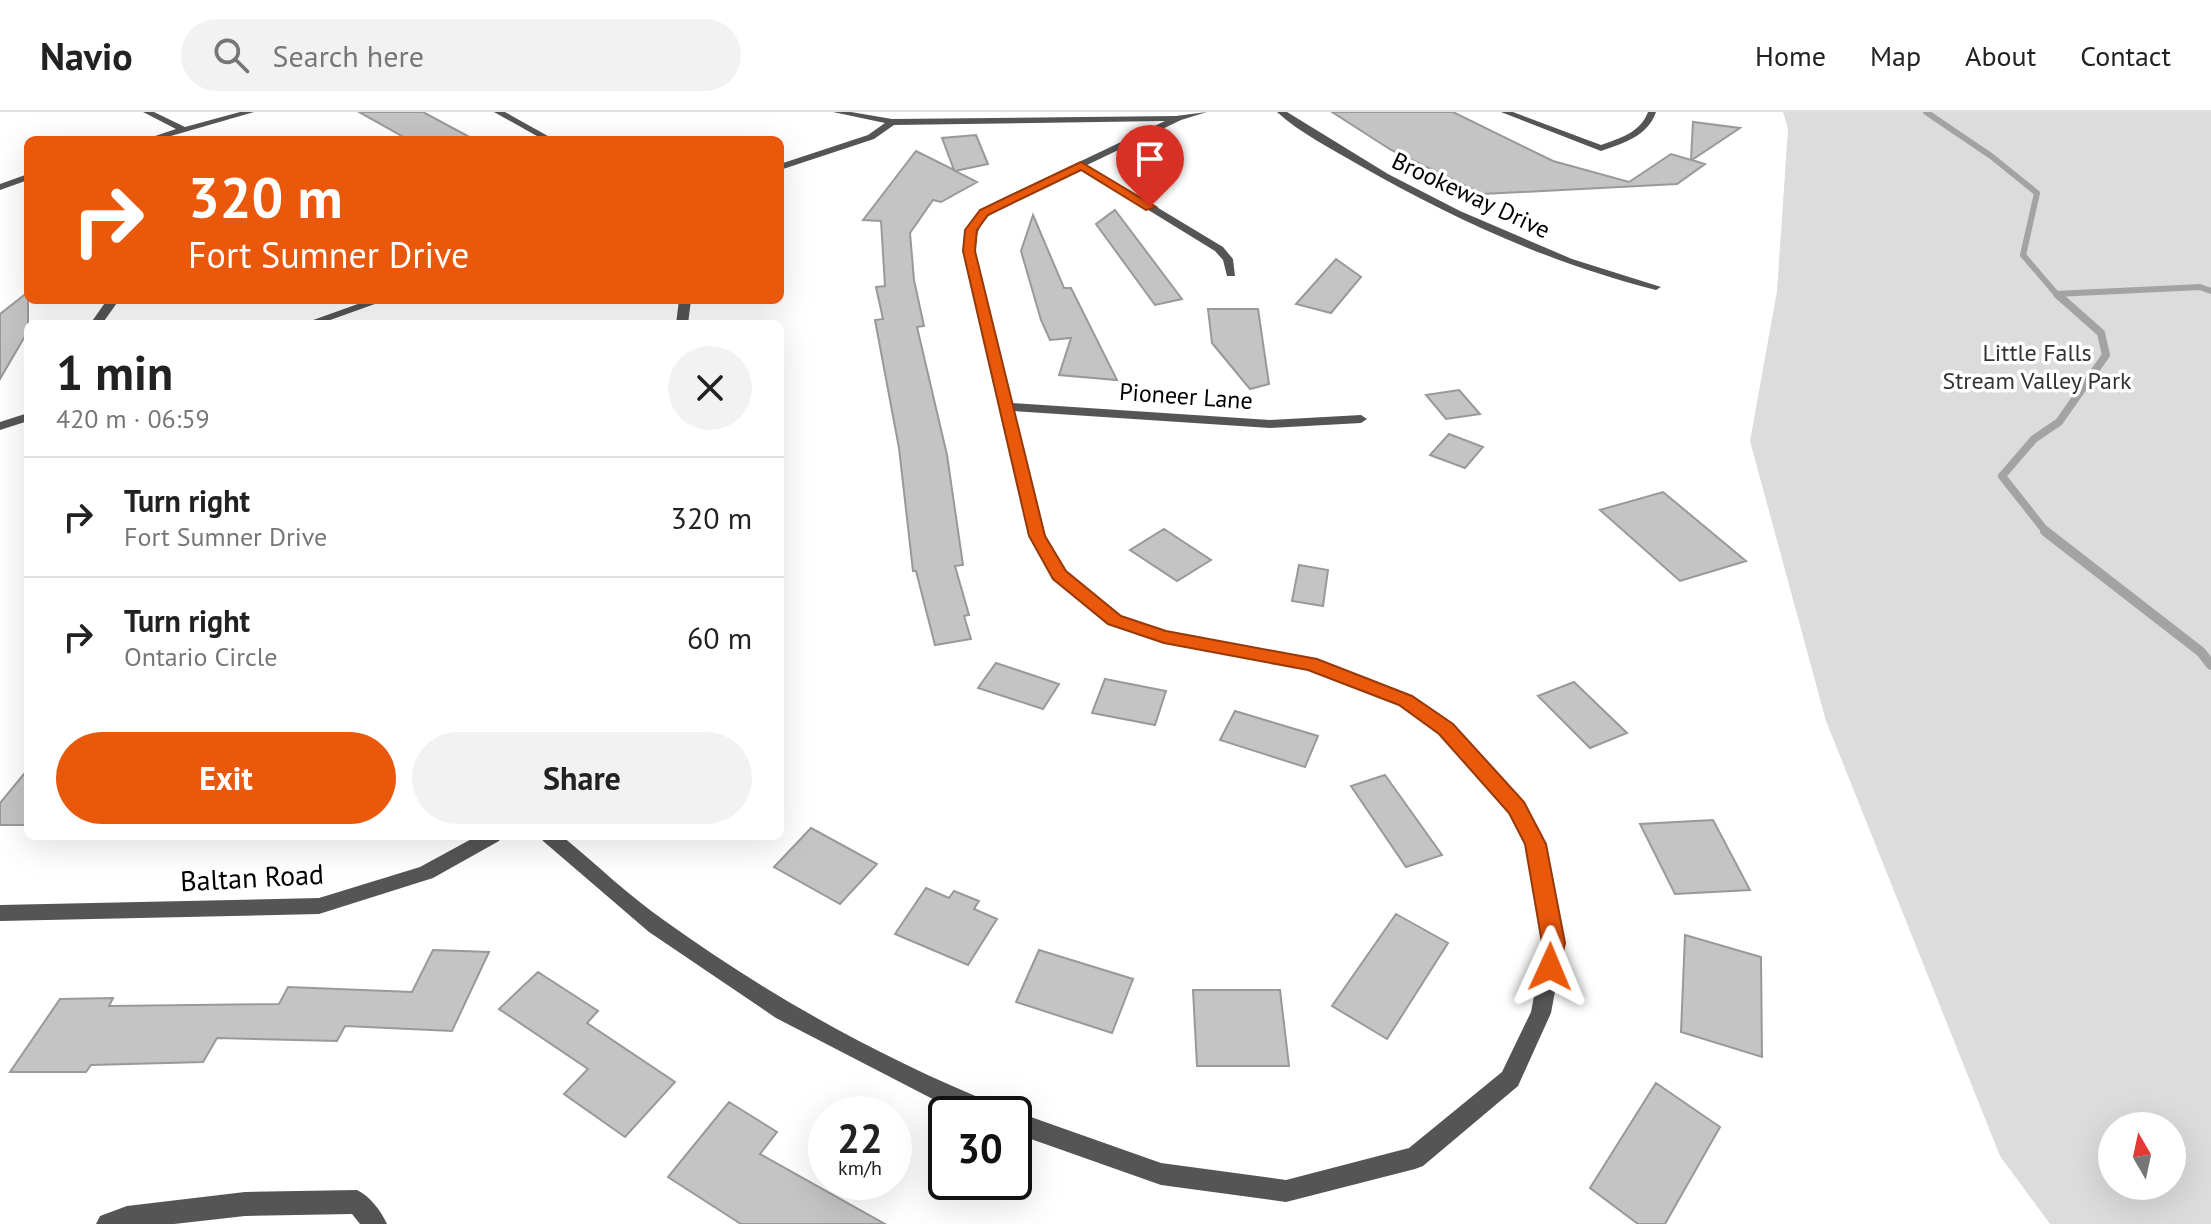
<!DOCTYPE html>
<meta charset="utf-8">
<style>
:root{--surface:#fff;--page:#f2f2f2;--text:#222;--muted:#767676;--line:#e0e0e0;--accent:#ea580c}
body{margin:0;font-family:"PT Sans",sans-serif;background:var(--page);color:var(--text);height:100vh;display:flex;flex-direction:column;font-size:30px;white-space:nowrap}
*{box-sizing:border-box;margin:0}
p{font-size:26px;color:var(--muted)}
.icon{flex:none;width:44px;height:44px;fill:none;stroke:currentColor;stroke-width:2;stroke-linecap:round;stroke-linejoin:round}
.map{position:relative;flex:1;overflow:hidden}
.sheet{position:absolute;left:24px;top:208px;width:760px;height:520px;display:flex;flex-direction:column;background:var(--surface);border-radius:12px;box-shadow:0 8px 32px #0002}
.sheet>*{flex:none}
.top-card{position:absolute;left:24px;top:24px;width:760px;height:168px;border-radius:12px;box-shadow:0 8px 32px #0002;background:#ea580c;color:#fff;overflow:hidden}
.needle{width:52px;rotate:351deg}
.fabs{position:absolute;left:2098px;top:1000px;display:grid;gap:16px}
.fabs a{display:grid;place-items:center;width:88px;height:88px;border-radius:50%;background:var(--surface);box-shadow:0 8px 32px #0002;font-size:40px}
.speed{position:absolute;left:808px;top:984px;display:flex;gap:16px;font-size:40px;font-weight:700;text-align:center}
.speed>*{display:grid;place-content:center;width:104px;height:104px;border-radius:50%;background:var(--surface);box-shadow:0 8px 32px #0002;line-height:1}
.speed small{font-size:20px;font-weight:400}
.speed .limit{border:4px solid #111;border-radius:12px;background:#fff;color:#111}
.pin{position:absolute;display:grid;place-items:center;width:68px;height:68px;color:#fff;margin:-82px -34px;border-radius:50% 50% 50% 0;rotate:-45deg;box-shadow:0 0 8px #0007}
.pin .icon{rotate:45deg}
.me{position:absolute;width:88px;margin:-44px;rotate:1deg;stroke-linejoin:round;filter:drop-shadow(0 0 6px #0008)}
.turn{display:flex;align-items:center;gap:28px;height:168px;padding:0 32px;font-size:36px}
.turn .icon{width:104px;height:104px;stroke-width:2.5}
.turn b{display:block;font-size:56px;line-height:68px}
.round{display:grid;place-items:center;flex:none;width:84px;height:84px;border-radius:42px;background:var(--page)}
.overview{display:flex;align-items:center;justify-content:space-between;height:136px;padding:0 32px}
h1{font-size:48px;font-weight:600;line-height:60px}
.action{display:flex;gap:16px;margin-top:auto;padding:16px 32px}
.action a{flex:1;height:92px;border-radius:48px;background:var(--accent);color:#fff;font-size:32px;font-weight:600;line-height:92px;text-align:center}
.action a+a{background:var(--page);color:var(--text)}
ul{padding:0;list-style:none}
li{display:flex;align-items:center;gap:24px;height:120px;padding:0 32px;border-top:2px solid var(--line)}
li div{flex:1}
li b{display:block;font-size:30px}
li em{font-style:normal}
header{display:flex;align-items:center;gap:48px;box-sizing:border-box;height:112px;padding:0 40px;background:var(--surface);border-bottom:2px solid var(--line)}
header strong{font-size:38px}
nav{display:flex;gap:44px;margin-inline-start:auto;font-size:28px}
.search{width:560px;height:72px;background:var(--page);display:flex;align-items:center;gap:20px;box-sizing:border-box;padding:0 28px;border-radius:44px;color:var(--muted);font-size:30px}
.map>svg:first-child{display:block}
.green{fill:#dcdcdc;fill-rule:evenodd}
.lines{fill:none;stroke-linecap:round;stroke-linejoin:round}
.stream-far2{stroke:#a3a3a3;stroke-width:6}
.stream-far1{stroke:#a3a3a3;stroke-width:8}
.stream{stroke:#a3a3a3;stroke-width:10}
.building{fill:#c4c4c4;stroke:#999;stroke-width:2}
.minor{fill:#555;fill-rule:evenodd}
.route{fill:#ea580c;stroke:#983908;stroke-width:2}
.labels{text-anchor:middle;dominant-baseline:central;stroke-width:7;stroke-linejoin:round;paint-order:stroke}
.far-street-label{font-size:24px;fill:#000;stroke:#fff}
.far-park-label{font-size:24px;fill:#333;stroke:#fff}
.street-label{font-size:28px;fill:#000;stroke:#fff}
</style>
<header>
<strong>Navio</strong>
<div class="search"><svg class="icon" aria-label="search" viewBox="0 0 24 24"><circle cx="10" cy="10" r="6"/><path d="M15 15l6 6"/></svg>Search here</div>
<nav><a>Home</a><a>Map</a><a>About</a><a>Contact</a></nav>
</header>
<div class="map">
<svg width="2211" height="1112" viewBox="0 0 2211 1112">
<rect width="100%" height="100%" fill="#fff"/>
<path class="green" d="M 1783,0 L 2211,0 L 2211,1112 L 2050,1112 L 2000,1044 L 1826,609 L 1750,329 L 1777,179 L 1788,17 ZM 2112,1014 L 2172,1014 L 2172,1074 L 2112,1074 Z"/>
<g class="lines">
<path class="stream-far2" d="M 1926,0 L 1991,44 L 2037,81 L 2023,143 L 2059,185
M 2056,182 L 2200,175 L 2211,179"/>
<path class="stream-far1" d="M 2047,421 L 2002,364 L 2034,327 L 2059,310 L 2106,243 L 2101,221 L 2058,183"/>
<path class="stream" d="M 2045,419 L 2201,540 L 2211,553"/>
</g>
<path class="building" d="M 359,0 L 423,0 L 475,28 L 409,28 Z
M 1332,0 L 1453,0 L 1553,49 L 1629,70 L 1671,42 L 1691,48 L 1693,10 L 1740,16 L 1692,48 L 1705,52 L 1677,72 L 1483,82 L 1391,38 Z
M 976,23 L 988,52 L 955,59 L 977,70 L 941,90 L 933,88 L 910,121 L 914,168 L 924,214 L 917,215 L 947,343 L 963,453 L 955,454 L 969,503 L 964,504 L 971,527 L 935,533 L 916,459 L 913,459 L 899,336 L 875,208 L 883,207 L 876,175 L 885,174 L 881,109 L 863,108 L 916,39 L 954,58 L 942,26 Z
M 1115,98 L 1182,187 L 1155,193 L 1096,112 Z
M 1033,103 L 1064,176 L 1071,176 L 1117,268 L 1059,263 L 1071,226 L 1050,228 L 1041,208 L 1021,139 Z
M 1336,147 L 1361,165 L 1331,201 L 1296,192 Z
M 28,180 L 28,219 L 0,267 L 0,202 Z
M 1208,197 L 1258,197 L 1269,272 L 1250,277 L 1212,231 Z
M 1459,278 L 1480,302 L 1446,307 L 1426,283 Z
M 1449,322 L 1483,335 L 1465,356 L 1430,343 Z
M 1663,380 L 1746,449 L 1680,469 L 1600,398 Z
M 1164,417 L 1211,448 L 1177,469 L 1130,438 Z
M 1299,453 L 1328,458 L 1323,494 L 1292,489 Z
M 996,551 L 1059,572 L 1043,597 L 978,576 Z
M 1105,567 L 1166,579 L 1155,613 L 1092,601 Z
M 1574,570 L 1627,621 L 1590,636 L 1538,584 Z
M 1235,599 L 1318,624 L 1305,655 L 1220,628 Z
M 28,657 L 28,713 L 0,713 L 0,691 Z
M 1385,663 L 1442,743 L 1406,755 L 1351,674 Z
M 1713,708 L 1750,778 L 1675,782 L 1640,712 Z
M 811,716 L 877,752 L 840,792 L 774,755 Z
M 926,776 L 949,786 L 954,779 L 979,789 L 974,797 L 997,807 L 968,853 L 895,822 Z
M 1396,802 L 1448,831 L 1387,927 L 1332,894 Z
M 1685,823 L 1761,845 L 1762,945 L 1681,920 Z
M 433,838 L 489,840 L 452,919 L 345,914 L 337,929 L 217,926 L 203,950 L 91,953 L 86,960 L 10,960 L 60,887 L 113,886 L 109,894 L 279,892 L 288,875 L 412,880 Z
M 1039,838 L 1133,867 L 1112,921 L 1016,890 Z
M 538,860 L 598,899 L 587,911 L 675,970 L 625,1025 L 564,982 L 588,957 L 499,897 Z
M 1193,878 L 1280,878 L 1289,954 L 1197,954 Z
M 1656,971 L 1720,1015 L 1665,1112 L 1638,1112 L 1590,1076 Z
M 729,990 L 777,1020 L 760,1042 L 885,1112 L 741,1112 L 668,1065 Z"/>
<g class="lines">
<path class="minor" d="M 143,0 L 154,0 L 185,15 L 240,0 L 254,0 L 157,28 L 143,28 L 176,17 Z
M 494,0 L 505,0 L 555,28 L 544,28 Z
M 833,0 L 851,0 L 892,7 L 1176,4 L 1207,0 L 1181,8 L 1087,53 L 1223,135 L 1233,147 L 1235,164 L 1227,164 L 1223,148 L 1215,139 L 1080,56 C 1053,69 1002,86 984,109 C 977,117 976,128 974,139 L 1012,291 L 1270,308 L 1361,303 L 1367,307 L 1361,311 L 1270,316 L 1013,299 L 1044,424 L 1065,460 L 1119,504 L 1166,520 L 1317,548 L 1412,585 L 1452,613 L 1526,696 L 1544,732 L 1564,831 L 1551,901 L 1518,974 L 1423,1054 L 1415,1057 L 1286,1090 L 1161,1073 L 1014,1021 L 1014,1002 L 1007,1002 L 1014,999 L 1161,1051 L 1286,1068 L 1409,1036 L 1502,960 L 1531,900 L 1544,831 L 1526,732 L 1510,701 L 1440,621 L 1400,593 L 1308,557 L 1164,530 L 1109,512 L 1054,466 L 1030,424 L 964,139 C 967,115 977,102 997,89 L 1165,9 L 894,13 L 874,27 L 780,58 L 780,52 L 868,23 L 885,11 Z
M 1277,0 L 1287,0 L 1388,62 L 1460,99 L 1572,147 L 1661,175 L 1656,178 C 1550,151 1453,107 1359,53 C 1332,37 1300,21 1277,0 Z
M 1501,0 L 1513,0 L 1601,33 C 1620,26 1640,21 1648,0 L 1656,0 C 1648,24 1624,31 1601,39 Z
M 28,62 L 28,68 L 0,78 L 0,72 Z
M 107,188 L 119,188 L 102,212 L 90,212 Z
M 369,188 L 386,188 L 319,212 L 302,212 Z
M 679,188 L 691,188 L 688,212 L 676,212 Z
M 28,301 L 28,309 L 0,318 L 0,310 Z
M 477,724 L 502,724 L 499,729 L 433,766 L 319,802 L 0,809 L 0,793 L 319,786 L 420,755 Z
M 540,724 L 562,724 C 596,752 629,784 665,809 C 768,883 882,947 1000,994 L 1003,1002 L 963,1002 L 954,998 L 776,906 L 649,820 L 543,729 Z
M 357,1078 C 370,1084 381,1099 387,1112 L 360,1112 L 352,1102 L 245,1104 L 174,1112 L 96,1112 L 100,1104 L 127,1094 L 245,1080 Z"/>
</g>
<path class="route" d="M 1081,50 L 1156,95 L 1146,98 L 1081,58 L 988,103 L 977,118 L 975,139 L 1045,424 L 1066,459 L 1121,504 L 1166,519 L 1317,547 L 1412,584 L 1453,612 L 1524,690 L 1546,732 L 1565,831 L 1558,862 L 1550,865 L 1542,862 L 1538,855 L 1542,831 L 1525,732 L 1509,701 L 1439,622 L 1399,593 L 1308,558 L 1164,531 L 1108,512 L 1053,467 L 1029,424 L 963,139 L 965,118 L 980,98 Z"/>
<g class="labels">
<g class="far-street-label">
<text transform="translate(1471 83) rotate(25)">Brookeway Drive</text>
<text transform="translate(1186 284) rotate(4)">Pioneer Lane</text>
</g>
<g class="far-park-label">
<text x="2037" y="240">Little Falls<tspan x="2037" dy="28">Stream Valley Park</tspan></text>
</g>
<g class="street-label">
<text transform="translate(252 765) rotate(-3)">Baltan Road</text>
</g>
</g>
</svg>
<div class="fabs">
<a><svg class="needle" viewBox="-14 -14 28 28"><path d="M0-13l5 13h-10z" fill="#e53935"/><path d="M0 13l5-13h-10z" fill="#767676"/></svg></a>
</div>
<div class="speed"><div>22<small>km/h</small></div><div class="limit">30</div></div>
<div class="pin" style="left:1150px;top:95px;background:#d93025"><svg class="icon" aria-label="arrive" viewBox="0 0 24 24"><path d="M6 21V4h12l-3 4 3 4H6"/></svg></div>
<svg class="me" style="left:1550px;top:855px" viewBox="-20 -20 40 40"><path d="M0-17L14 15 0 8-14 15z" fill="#ea580c" stroke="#fff" stroke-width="4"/></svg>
<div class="top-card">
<div class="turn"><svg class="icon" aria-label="right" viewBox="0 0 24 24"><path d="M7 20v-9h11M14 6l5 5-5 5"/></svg><div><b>320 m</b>Fort Sumner Drive</div></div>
</div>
<section class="sheet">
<div class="overview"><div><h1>1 min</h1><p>420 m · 06:59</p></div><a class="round"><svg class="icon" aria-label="close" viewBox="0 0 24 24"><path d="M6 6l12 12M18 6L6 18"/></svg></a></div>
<ul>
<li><svg class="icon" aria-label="right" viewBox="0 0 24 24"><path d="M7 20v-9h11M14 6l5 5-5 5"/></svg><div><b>Turn right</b><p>Fort Sumner Drive</p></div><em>320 m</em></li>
<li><svg class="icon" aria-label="right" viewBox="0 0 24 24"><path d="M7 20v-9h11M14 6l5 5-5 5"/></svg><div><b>Turn right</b><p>Ontario Circle</p></div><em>60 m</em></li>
</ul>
<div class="action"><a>Exit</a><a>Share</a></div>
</section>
</div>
